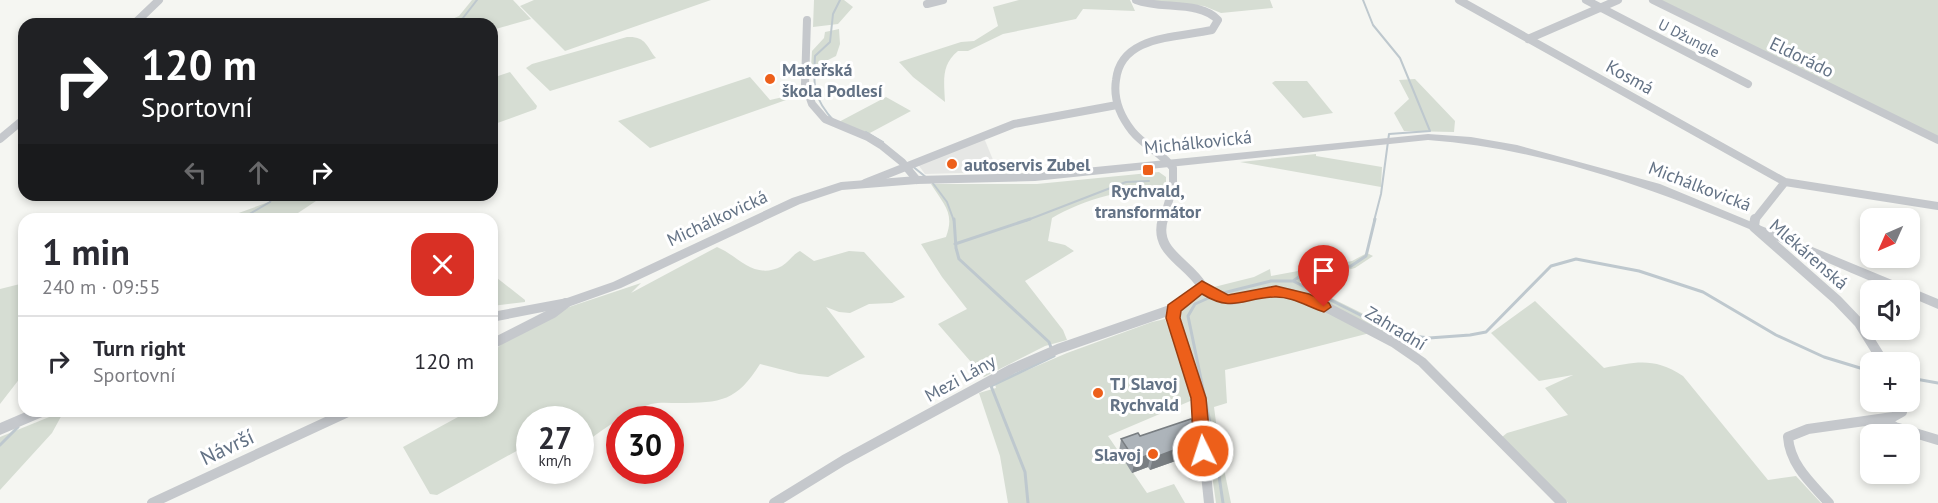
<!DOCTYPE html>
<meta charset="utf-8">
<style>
:root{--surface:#fff;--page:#f7f7f7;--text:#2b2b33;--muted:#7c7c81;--line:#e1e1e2}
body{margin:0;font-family:"PT Sans",sans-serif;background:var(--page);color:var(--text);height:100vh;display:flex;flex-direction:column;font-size:22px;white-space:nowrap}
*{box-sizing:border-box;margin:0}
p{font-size:20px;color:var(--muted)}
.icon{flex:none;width:33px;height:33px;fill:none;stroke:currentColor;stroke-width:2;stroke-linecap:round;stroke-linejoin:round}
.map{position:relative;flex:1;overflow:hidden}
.drawer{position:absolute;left:18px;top:213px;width:480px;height:204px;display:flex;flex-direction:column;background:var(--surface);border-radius:18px;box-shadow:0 3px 9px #0003}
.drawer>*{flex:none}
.banner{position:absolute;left:18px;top:18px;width:480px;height:183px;border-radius:18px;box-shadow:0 3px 9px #0003;background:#202124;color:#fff;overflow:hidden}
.needle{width:39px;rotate:225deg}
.fabs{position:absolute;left:1860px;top:208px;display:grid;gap:12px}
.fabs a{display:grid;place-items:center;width:60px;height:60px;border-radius:12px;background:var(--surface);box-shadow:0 3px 9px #0003;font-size:30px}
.speed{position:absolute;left:516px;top:406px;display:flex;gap:12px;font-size:30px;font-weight:700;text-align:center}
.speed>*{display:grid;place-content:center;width:78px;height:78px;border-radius:50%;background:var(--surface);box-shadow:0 3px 9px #0003;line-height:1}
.speed small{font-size:15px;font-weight:400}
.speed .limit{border:9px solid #d22;background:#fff;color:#111}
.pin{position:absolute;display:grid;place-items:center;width:51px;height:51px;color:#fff;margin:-62px -26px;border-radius:50% 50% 50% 0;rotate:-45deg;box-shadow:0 0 6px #0007}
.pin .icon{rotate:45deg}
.me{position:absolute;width:66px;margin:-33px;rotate:356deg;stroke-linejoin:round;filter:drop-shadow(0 0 4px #0008)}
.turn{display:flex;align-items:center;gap:21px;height:126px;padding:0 24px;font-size:27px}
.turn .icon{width:78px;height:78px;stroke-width:2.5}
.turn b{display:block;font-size:42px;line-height:51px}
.lanes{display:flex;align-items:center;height:57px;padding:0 24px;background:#0003;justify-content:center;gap:30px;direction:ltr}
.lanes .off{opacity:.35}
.round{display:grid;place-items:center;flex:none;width:63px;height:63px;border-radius:18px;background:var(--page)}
.overview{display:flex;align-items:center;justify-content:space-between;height:102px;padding:0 24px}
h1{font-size:36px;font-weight:700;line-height:45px}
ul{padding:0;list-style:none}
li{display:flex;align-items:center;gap:18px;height:90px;padding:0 24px;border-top:2px solid var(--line)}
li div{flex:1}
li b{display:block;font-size:22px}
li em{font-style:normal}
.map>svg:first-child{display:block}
.built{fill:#e6e7e5}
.green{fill:#d6ddd3}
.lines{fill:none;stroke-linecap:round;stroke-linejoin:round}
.stream-far1{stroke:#bec8ce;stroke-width:2}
.stream{stroke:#bec8ce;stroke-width:3}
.minor-far1{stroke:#c5c8cc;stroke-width:8}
.minor{stroke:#c5c8cc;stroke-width:10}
.tertiary{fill:#c5c8cc;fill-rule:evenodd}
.wall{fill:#959ba0}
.shaded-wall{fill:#797e82}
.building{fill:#adb4ba;stroke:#797e82;stroke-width:1.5}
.route{fill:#ed5f1a;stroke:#9a3e11;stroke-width:1.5}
.poi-dot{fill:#ed5f1a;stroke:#fff;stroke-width:2}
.labels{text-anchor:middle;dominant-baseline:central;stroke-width:6;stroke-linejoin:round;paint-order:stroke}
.far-street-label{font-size:15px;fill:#637285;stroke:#fff}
.street-label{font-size:18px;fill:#637285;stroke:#fff}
.poi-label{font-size:18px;font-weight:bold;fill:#637285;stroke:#fff;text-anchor:start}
.near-street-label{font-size:21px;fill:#637285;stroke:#fff}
</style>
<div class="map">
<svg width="1938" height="503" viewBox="0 0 1938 503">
<rect width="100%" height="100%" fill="#f5f6f2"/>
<path class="built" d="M 984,138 L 998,172 L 925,174 L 917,163 Z"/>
<path class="green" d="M 472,0 L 513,0 L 531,19 L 492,30 L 492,24 L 441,24 L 459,16 Z
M 534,0 L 711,0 L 565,51 L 520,6 Z
M 814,0 L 844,0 L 853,7 L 838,24 L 813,27 Z
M 1019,0 L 1130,0 L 1135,11 L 1083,9 L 1076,19 L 1003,34 L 968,51 L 958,51 C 941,65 944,80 945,102 L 913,77 L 899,62 L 961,42 L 974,41 L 998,26 L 993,7 Z
M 1140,0 L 1270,0 L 1273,8 L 1221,13 L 1204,6 Z
M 1659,0 L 1938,0 L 1938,137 Z
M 839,29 L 840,44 L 836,56 L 818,65 L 818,72 L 811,68 L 812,51 L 824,38 L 825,32 Z
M 627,37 C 646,36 646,46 656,58 L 550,91 L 526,68 L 532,64 Z
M 510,72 L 537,106 L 536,109 L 492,125 L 492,78 Z
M 750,77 L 770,100 L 783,97 L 786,100 L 650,148 L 618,121 Z
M 1415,79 L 1455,121 L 1454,132 L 1404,131 L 1394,113 L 1409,99 L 1399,80 Z
M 1275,81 L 1307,81 L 1333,113 L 1303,118 L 1272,83 Z
M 886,97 L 911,111 L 868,134 L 835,124 Z
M 1316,154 L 1316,156 L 1382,167 L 1381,187 L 1240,162 Z
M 1159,172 L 1166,177 L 1166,187 C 1128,188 1084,199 1052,218 L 1048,241 L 1065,245 L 1074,251 L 1025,281 L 1063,330 L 1067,340 L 1045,346 L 984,377 L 938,324 L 967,309 L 942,277 L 921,244 L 946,237 C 955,213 944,205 931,184 L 1037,184 Z
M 288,195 L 325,195 L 289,219 L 222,219 Z
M 717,247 C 739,256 754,281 782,266 C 789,262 793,254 800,251 L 814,261 L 849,251 L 864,252 L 905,297 L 892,303 L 869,304 L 850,313 L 839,312 L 826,307 L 865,357 L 828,377 L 799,374 L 760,364 C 737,401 721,403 679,403 C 670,403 659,402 651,404 C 628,411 607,427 587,441 L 581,440 L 580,420 L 530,420 L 529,444 L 437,495 L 430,494 L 403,447 L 469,411 L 492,411 L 492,353 L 505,341 L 569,307 L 641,283 L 631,293 Z
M 1367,253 L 1373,256 L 1355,268 L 1299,282 L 1394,329 L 1382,333 L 1290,292 L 1231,298 L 1223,296 L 1214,287 L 1254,277 L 1270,269 L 1271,276 L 1352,261 Z
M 492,274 L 525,300 L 525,302 L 492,306 Z
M 24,283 L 24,373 L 0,404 L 0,289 Z
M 1201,292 C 1223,299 1244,293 1266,295 C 1307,298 1335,316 1370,333 L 1225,370 L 1227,403 L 1214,407 L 1219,445 L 1231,503 L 1216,503 L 1202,404 L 1179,316 L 1180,309 Z
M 1535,301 L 1604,368 C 1636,362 1654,357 1683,376 L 1768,480 L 1796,476 L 1821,503 L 1568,503 L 1502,437 L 1507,433 L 1568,415 L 1545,388 L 1573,375 L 1539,381 L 1491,333 Z
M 1165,319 L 1184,363 L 1195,399 L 1108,436 L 1147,493 L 1174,484 L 1185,503 L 1008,503 L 1000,456 L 979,393 L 996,388 L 995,384 L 1067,353 L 1152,322 Z
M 64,411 L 52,433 L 0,490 L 0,437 Z"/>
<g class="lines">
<path class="stream-far1" d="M 1363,0 L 1373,25 L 1400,58 L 1430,131 L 1389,134 L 1381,194 L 1374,221
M 454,24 L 463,18 L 477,0
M 834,121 C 813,98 813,86 815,56 L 830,42 L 833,14 L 840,0
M 866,132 L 883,142
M 911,165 L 927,178
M 932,182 L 947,202 L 954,221
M 241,219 L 270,202 L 273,195
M 1025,221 L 1126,182 L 1149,181"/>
<path class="stream" d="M 954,219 L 956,248 L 959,259 L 1049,342 L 1054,356 L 991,386 L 1025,472 L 1028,503
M 955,244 L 1030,219
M 1293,281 L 1303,274 L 1351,266 L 1366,256 L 1375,219
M 1219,294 L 1271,281 L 1293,281 L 1398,334 L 1429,338 L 1470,335 L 1486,332 L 1551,266 L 1576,259 L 1639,271 L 1703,292 L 1776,335 L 1824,357 L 1870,371
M 1213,296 L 1195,304 L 1188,316 L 1214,442 L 1223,503
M 1910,378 L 1938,383
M 0,445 L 18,427"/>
<path class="minor-far1" d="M 1136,0 C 1161,10 1199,0 1218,20 L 1212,30 C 1176,38 1121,35 1116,80 C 1113,99 1121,117 1132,131 C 1144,146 1162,153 1173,168 L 1173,187 L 1163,221
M 1459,0 L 1785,182 L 1938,206
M 1586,0 L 1748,84
M 1653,0 L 1938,140
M 927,4 L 943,0
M 807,20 L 805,84 L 812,104 L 825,119 L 868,137 L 881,145 L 902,162 L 917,180
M 134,24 L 159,0
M 1528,39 L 1618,0
M 0,139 L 24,119
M 865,183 L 1014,124 L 1117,105
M 1754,221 L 1785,182"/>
<path class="minor" d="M 1163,219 C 1153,252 1188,262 1202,286 L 1173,309 L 1173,318 L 1198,397 L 1209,503
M 1755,219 L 1754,227 L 1837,300 L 1859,323 L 1884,363
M 1202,286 L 1220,297 L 1232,300 L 1270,291 L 1291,294 L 1330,309 L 1393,342 L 1422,362 L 1562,503
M 492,344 L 553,313 L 566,303
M 1882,420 L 1895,427 L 1938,440
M 152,503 L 350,411
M 774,503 L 844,460 L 1012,369 L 1058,349 L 1173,309
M 1829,503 C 1811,483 1790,465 1788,437 L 1808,429 L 1893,417 L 1902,412 L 1904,402"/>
<path class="tertiary" d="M 1428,134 L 1471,137 L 1517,145 L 1660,184 L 1938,299 L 1938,309 L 1910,297 L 1910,291 L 1894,291 C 1744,228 1593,152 1428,140 L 1035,181 L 917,184 L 842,190 L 800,204 L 621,288 L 568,307 L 492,322 L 492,312 L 567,298 L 613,282 L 792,198 L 841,182 L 917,176 L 1035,173 Z
M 28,411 L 49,411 L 47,415 L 0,435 L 0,423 Z"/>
</g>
<path class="wall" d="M 1198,430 L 1193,448 L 1189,450 L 1187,457 L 1150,470 L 1148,467 L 1132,473 L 1119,452 L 1121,439 Z"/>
<path class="shaded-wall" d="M 1198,430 L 1193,448 L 1189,450 L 1187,457 L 1150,470 L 1153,458 L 1187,439 L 1194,431 Z
M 1151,454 L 1148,467 L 1132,473 L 1135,460 Z"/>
<path class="building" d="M 1191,419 L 1198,430 L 1194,431 L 1197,435 L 1187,439 L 1190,444 L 1153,458 L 1151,454 L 1135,460 L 1121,439 L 1138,433 L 1140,436 Z"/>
<path class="route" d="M 1202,281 L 1228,295 L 1276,286 L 1309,294 L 1329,303 L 1331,307 L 1324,312 C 1308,307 1292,296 1274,297 C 1243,298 1233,313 1202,294 L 1181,311 L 1180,318 L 1206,398 L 1211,451 L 1208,455 L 1203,457 L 1197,455 L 1194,451 L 1191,398 L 1166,318 L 1168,305 Z"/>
<g class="poi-dot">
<circle cx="770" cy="79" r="6"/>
<circle cx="952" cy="164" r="6"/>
<rect x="1142" y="164" width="12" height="12" rx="3"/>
<circle cx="1098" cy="393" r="6"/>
<circle cx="1153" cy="454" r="6"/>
</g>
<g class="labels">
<g class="far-street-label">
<text transform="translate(1689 38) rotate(27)">U Džungle</text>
</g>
<g class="street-label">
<text transform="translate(1802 57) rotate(26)">Eldorádo</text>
<text transform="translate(1630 77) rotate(29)">Kosmá</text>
<text transform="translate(1198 142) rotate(-6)">Michálkovická</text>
<text transform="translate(1700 186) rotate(21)">Michálkovická</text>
<text transform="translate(717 218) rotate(-25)">Michálkovická</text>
<text transform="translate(1809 254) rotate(41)">Mlékárenská</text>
<text transform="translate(1396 328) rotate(31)">Zahradní</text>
<text transform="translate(960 378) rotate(-29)">Mezi Lány</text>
</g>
<g class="poi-label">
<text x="782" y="69">Mateřská<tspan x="782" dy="21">škola Podlesí</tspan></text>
<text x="964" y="164">autoservis Zubel</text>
<text x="1148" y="190" text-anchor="middle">Rychvald,<tspan x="1148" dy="21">transformátor</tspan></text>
<text x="1110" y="383">TJ Slavoj<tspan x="1110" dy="21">Rychvald</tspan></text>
<text x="1141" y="454" text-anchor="end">Slavoj</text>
</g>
<g class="near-street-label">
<text transform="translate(227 447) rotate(-25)">Návrší</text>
</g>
</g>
</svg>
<div class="fabs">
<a><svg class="needle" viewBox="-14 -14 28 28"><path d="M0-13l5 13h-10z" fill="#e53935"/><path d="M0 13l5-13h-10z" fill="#7c7c81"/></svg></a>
<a><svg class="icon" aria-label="sound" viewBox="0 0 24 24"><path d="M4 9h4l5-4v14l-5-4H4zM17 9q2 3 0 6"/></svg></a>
<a>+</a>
<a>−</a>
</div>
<div class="speed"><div>27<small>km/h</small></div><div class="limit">30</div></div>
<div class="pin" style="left:1324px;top:307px;background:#d93025"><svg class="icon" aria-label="arrive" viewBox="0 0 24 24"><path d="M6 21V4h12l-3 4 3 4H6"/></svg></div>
<svg class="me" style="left:1203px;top:451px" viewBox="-20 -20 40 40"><circle r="17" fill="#ed5f1a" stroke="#fff" stroke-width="3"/><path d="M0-11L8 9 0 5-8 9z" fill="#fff"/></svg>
<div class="banner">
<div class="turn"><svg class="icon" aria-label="right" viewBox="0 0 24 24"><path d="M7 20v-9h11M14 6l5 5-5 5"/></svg><div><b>120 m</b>Sportovní</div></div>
<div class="lanes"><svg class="icon off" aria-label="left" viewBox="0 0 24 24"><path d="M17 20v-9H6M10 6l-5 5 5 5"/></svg><svg class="icon off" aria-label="ahead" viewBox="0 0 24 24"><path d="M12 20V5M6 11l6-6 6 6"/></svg><svg class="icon" aria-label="right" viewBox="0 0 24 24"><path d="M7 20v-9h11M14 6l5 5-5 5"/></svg></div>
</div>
<section class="drawer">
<div class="overview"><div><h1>1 min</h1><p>240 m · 09:55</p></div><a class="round" style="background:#d93025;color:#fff"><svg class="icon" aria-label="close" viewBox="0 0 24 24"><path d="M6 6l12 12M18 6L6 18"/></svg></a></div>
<ul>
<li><svg class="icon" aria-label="right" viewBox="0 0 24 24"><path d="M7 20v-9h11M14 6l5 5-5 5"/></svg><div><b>Turn right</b><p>Sportovní</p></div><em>120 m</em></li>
</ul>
</section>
</div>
